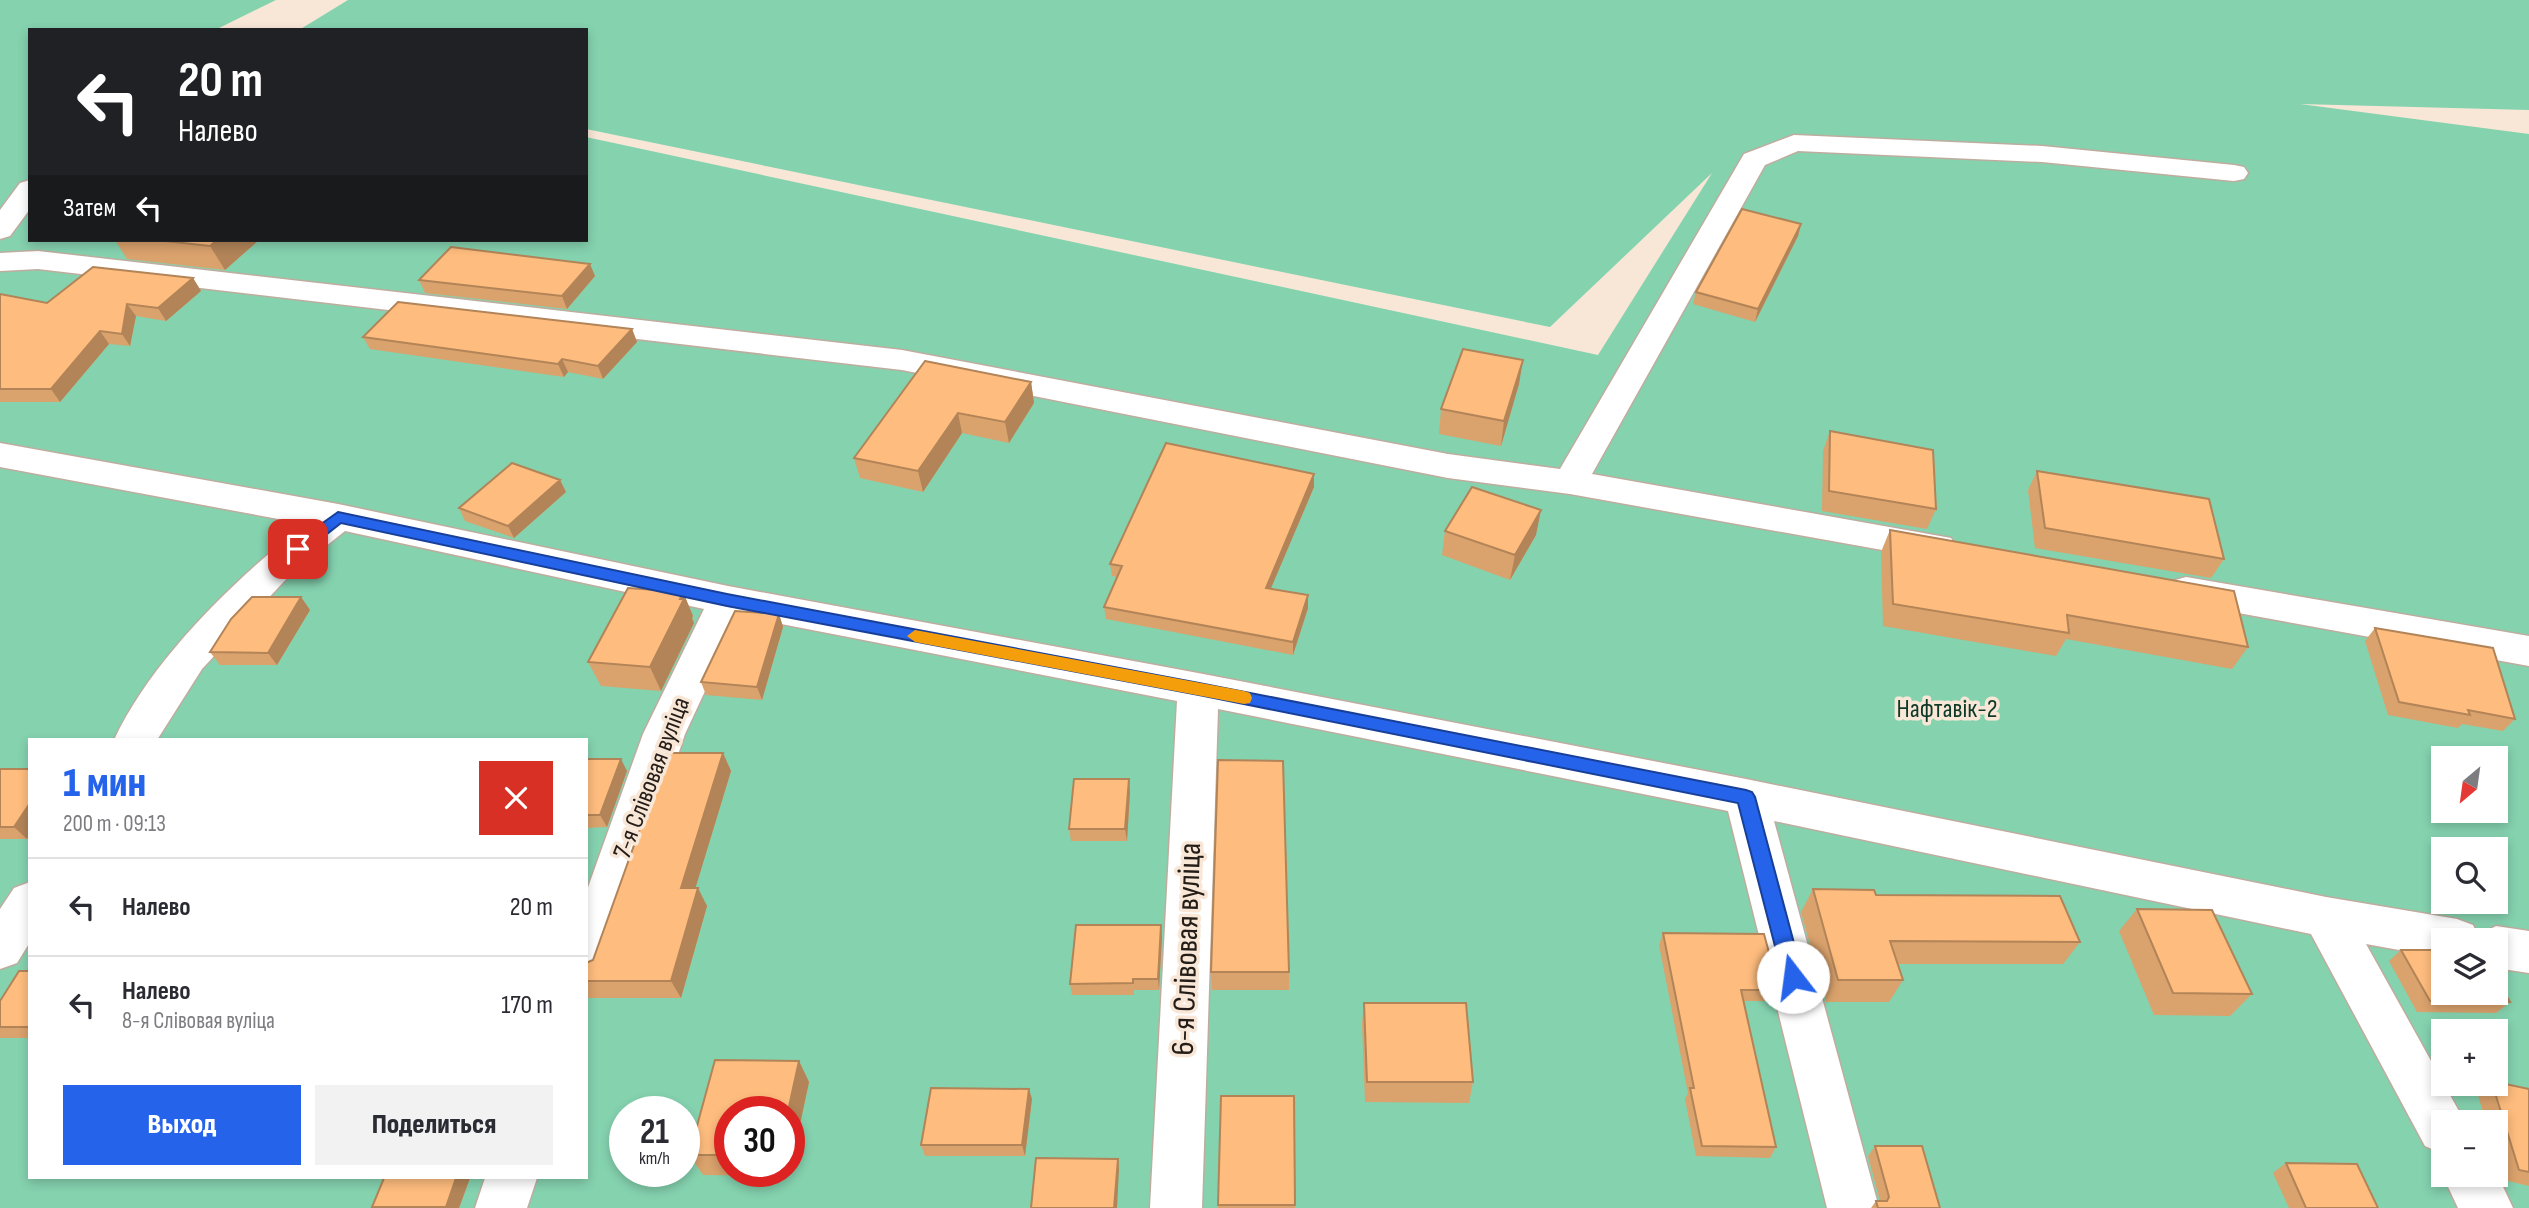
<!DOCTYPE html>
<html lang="ru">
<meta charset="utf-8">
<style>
:root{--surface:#fff;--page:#f2f2f3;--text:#2b2b33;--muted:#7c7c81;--line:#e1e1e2;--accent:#2563eb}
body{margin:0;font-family:"Sofia Sans Condensed",sans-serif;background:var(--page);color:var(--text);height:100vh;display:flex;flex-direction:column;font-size:26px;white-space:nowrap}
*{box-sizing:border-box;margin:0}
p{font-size:23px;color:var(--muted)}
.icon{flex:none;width:38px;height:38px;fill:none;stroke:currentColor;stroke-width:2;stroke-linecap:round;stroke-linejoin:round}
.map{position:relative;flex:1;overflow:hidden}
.drawer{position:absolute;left:28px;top:738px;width:560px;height:441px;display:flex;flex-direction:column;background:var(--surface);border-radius:0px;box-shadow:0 4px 10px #0003}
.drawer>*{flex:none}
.hud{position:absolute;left:28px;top:28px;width:560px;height:214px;border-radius:0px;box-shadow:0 4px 10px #0003;background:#202124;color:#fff;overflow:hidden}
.needle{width:46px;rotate:209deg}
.fabs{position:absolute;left:2431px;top:746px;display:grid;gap:14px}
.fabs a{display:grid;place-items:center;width:77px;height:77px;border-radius:0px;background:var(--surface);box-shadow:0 4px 10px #0003;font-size:35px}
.speed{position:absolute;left:609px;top:1096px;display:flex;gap:14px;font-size:35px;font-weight:700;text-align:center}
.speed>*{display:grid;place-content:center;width:91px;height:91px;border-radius:50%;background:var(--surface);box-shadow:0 4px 10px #0003;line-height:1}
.speed small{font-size:18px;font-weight:400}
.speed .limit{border:10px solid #d22;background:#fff;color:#111}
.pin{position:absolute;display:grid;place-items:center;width:60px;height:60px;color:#fff;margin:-30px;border-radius:14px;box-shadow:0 4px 10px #0006}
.me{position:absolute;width:77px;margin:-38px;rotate:345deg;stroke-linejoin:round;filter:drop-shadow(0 0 5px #0008)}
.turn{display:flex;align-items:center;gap:24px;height:147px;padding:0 35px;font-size:32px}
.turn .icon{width:91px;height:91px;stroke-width:2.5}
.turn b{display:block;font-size:49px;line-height:60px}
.then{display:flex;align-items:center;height:66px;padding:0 35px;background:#0003;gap:14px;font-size:26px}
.round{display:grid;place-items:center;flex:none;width:74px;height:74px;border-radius:0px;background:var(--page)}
.head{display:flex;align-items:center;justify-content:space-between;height:119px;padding:0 35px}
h1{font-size:42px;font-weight:800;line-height:52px;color:var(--accent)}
.action{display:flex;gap:14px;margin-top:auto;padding:14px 35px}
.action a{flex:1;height:80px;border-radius:0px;background:var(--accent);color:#fff;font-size:28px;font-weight:800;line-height:80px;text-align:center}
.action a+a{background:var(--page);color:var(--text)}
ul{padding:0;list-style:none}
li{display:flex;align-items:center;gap:21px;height:98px;padding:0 35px;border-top:2px solid var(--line)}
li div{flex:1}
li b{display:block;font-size:26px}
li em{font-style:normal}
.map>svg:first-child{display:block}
.green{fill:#85d2af;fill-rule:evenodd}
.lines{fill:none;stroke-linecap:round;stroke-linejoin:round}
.minor-casing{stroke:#bead9f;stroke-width:3}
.minor{fill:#fff;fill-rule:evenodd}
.wall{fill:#daa26c;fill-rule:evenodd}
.shaded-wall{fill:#b28458}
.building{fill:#febc7e;stroke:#b28458;stroke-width:2}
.route{fill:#2563eb;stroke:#184099;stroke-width:2}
.slow{fill:#f59e0b}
.labels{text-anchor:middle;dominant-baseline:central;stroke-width:7;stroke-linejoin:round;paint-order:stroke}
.park-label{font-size:26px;fill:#0e3928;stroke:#f8e7d7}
.street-label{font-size:26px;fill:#231c17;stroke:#f8e7d7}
.near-street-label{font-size:32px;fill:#231c17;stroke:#f8e7d7}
</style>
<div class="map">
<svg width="2529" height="1208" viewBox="0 0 2529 1208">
<rect width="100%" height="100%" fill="#f8e7d7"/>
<path class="green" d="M 0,0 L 276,0 L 215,30 L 30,30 L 30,240 L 586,240 L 586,137 L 1598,355 L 1712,173 L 1550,327 L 586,129 L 586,30 L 299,30 L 348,0 L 2529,0 L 2529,110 L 2300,104 L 2529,134 L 2529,1208 L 0,1208 ZM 30,740 L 586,740 L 586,1178 L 30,1178 ZM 2443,758 L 2496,758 L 2496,810 L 2443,810 ZM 2443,849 L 2496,849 L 2496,901 L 2443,901 ZM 2443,940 L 2496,940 L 2496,992 L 2443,992 ZM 2443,1031 L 2496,1031 L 2496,1083 L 2443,1083 ZM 625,1111 L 684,1111 L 684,1171 L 625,1171 ZM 730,1111 L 789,1111 L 789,1171 L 730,1171 ZM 2443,1122 L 2496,1122 L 2496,1174 L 2443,1174 Z"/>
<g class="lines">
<g class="minor-casing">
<path id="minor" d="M 1794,135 L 2042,146 L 2234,165 L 2244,167 L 2248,173 L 2244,179 L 2234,181 L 2042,162 L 1798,151 L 1765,165 L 1592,474 L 1951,538 L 1957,547 L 1951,556 L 1938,560 L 1570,494 L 1448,478 L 902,370 L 38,269 L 0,271 L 0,253 L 38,251 L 902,350 L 1448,454 L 1560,469 L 1744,154 Z
M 30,180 L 30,209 L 10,236 L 0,239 L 0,210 L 20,183 Z
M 0,443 L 338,504 L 728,586 L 1198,673 L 1746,779 L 2326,897 L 2457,919 L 2473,925 L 2478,935 L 2496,926 L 2529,931 L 2529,973 L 2496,968 L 2496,940 L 2443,940 L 2443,958 L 2366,944 L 2465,1122 L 2443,1122 L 2443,1154 L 2425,1146 L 2311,934 L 1774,821 L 1879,1208 L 1827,1208 L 1728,811 L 1218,709 L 1202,1208 L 1150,1208 L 1177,701 L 740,616 L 685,734 L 609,960 L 603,975 L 586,981 L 586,893 L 643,734 L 704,609 L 345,531 L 291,574 L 202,669 L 157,740 L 114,740 C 152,659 235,579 305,524 L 0,467 Z
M 2186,577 L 2529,636 L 2529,666 L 2172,601 L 2167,591 L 2172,581 Z
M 30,882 L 30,942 L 17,963 L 0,969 L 0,909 L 14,888 Z
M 2443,1171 L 2443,1174 L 2496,1174 L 2496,1172 L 2513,1208 L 2458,1208 L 2442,1174 Z
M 485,1178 L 537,1178 L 527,1208 L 475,1208 Z"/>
</g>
<use href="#minor" class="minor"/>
</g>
<path class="wall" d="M 1801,224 L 1798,236 L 1755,322 L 1693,304 L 1696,292 Z
M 115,240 L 259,240 L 225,270 L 127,259 Z
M 595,276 L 567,309 L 425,293 L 419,280 Z
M 193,278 L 201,291 L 166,321 L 136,316 L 130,346 L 109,344 L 60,402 L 0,402 L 0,294 L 47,303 Z
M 632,329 L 637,342 L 603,379 L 568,372 L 564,377 L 370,349 L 363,337 Z
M 1031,382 L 1034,403 L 1009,443 L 962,433 L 923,492 L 860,478 L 854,458 Z
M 1519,384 L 1501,446 L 1439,434 L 1441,409 Z
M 1830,431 L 1936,509 L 1927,529 L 1822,511 L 1823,451 Z
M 2037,471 L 2224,559 L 2211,578 L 2035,548 L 2028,490 Z
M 1314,474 L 1314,487 L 1271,588 L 1308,595 L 1308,608 L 1293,655 L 1106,619 L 1104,607 L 1117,577 L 1112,576 L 1110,564 Z
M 560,480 L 566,492 L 514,538 L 465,521 L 459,508 Z
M 1890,530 L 2248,647 L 2232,669 L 2066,639 L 2056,656 L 1883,626 L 1881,552 Z
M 1445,531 L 1536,535 L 1510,580 L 1442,555 Z
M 683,592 L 693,616 L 692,618 L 694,623 L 661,691 L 601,686 L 588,662 Z
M 301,597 L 310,610 L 277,665 L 220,665 L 210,652 Z
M 779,614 L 783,627 L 762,700 L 706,695 L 701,682 Z
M 2375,628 L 2515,719 L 2503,731 L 2462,724 L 2458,728 L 2388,715 L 2365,641 Z
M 723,753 L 731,771 L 695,888 L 707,906 L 681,998 L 586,998 L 586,963 L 593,960 Z
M 586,759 L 627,771 L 607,827 L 586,828 Z
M 0,769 L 30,769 L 30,834 L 27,839 L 0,839 Z
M 1130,792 L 1127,841 L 1071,841 L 1069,829 Z
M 1813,889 L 1876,895 L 2080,942 L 2063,964 L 1897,964 L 1903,980 L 1889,1002 L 1826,1002 L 1801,912 Z
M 2137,909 L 2252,994 L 2230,1016 L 2154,1015 L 2119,931 Z
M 1663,933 L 1779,990 L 1773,1001 L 1744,1001 L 1776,1147 L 1770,1158 L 1696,1156 L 1685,1099 L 1688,1093 L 1659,945 Z
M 1162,937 L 1159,990 L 1134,990 L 1134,995 L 1072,995 L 1070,984 Z
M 2401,950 L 2510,1002 L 2496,1013 L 2417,1012 L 2389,961 Z
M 30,971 L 30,1038 L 0,1038 L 0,1001 Z
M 1211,972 L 1289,972 L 1289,990 L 1212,990 Z
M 1364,1003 L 1473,1082 L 1469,1103 L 1365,1102 L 1362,1024 Z
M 715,1060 L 799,1061 L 809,1082 L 789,1176 L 703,1175 L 689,1155 ZM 730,1111 L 789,1111 L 789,1171 L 730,1171 Z
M 2488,1083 L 2496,1083 L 2529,1089 L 2529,1186 L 2504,1180 L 2496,1154 L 2496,1122 L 2486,1122 L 2477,1092 Z
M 1221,1096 L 1294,1096 L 1295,1208 L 1218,1208 Z
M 1032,1099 L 1025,1156 L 925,1156 L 921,1145 Z
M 1875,1146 L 1940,1208 L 1871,1208 L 1876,1201 L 1880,1201 L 1868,1156 Z
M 2286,1163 L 2378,1208 L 2289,1208 L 2273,1173 Z
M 470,1178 L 459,1208 L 374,1208 L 372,1207 Z"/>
<path class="shaded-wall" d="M 1801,224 L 1798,236 L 1755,322 L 1758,309 Z
M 217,240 L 259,240 L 225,270 L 210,246 Z
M 590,264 L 595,276 L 567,309 L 562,296 Z
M 193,278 L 201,291 L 166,321 L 158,308 Z
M 127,304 L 136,316 L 130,346 L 122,334 Z
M 632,329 L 637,342 L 603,379 L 598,366 Z
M 100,331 L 109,344 L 60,402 L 51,389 Z
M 562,359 L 568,372 L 564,377 L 558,364 Z
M 1523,360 L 1519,384 L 1501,446 L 1504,421 Z
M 1031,382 L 1034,403 L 1009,443 L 1005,422 Z
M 958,413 L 962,433 L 923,492 L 918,471 Z
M 1314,474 L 1314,487 L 1266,600 L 1266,588 Z
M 560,480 L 566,492 L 514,538 L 508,526 Z
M 1541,510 L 1536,535 L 1510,580 L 1515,555 Z
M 683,592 L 693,616 L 692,618 L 694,623 L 661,691 L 650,667 Z
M 1308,595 L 1308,608 L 1293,655 L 1293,642 Z
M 301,597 L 310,610 L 277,665 L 268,653 Z
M 779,614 L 783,627 L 762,700 L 757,687 Z
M 723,753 L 731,771 L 690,906 L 681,888 Z
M 621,759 L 627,771 L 607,827 L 600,815 Z
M 1129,779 L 1130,792 L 1127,841 L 1125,829 Z
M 30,803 L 30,834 L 27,839 L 14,827 Z
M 698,888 L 707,906 L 681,998 L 671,981 Z
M 1161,925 L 1162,937 L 1159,990 L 1158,979 Z
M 799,1061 L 809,1082 L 789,1176 L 786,1171 L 789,1171 L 789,1111 L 788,1111 Z
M 1029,1089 L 1032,1099 L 1025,1156 L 1022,1145 Z
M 1118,1159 L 1119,1169 L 1117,1208 L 1114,1208 Z
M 456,1178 L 470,1178 L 459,1208 L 447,1208 L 446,1207 Z"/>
<path class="building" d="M 1742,209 L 1801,224 L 1758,309 L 1696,292 Z
M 156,240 L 217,240 L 210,246 Z
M 451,247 L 590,264 L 562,296 L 419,280 Z
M 93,267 L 193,278 L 158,308 L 127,304 L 122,334 L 100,331 L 51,389 L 0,389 L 0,294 L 47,303 Z
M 398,302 L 632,329 L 598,366 L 562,359 L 558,364 L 363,337 Z
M 1463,349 L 1523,360 L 1504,421 L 1441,409 Z
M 925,361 L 1031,382 L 1005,422 L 958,413 L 918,471 L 854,458 Z
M 1830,431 L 1933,450 L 1936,509 L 1829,491 Z
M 1166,443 L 1314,474 L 1266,588 L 1308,595 L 1293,642 L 1104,607 L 1122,566 L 1110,564 Z
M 512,463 L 560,480 L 508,526 L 459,508 Z
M 2037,471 L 2209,499 L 2224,559 L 2045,528 Z
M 1472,487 L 1541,510 L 1515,555 L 1445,531 Z
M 1890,530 L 2234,591 L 2248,647 L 2067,615 L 2069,633 L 1893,604 Z
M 628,588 L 683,592 L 680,599 L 684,599 L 650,667 L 588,662 Z
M 252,597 L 301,597 L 268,653 L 210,652 L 231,619 Z
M 735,611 L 779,614 L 757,687 L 701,682 Z
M 2375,628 L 2493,648 L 2515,719 L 2468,710 L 2470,715 L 2399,702 Z
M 667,753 L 723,753 L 681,888 L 698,888 L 671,981 L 586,981 L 586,963 L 593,960 Z
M 586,759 L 621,759 L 600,815 L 586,815 Z
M 1218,760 L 1283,761 L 1289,972 L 1211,972 Z
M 0,769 L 30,769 L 30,803 L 14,827 L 0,827 Z
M 1074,779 L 1129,779 L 1125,829 L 1069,829 Z
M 1813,889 L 1874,890 L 1876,895 L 2060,896 L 2080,942 L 1890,941 L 1903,980 L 1838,980 Z
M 2137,909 L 2212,910 L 2252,994 L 2173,993 Z
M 1076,925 L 1161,925 L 1158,979 L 1133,979 L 1133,983 L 1070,984 Z
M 1663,933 L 1764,934 L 1779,990 L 1741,990 L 1776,1147 L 1702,1146 L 1690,1088 L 1694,1088 Z
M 2401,950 L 2443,950 L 2443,992 L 2496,992 L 2496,978 L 2510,1002 L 2430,1001 Z
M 19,971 L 30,971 L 30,1027 L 0,1027 L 0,1001 Z
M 1364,1003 L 1466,1003 L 1473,1082 L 1367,1082 Z
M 715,1060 L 799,1061 L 788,1111 L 730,1111 L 730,1155 L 689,1155 Z
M 2496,1082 L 2529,1089 L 2529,1172 L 2519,1170 L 2492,1083 L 2496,1083 Z
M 931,1088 L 1029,1089 L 1022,1145 L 921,1145 Z
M 1221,1096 L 1294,1096 L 1295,1205 L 1218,1205 Z
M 1875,1146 L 1922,1146 L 1940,1208 L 1878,1208 L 1876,1201 L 1887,1201 L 1889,1197 Z
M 1036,1158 L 1118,1159 L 1114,1208 L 1031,1208 Z
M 2286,1163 L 2357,1164 L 2378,1208 L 2306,1208 Z
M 384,1178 L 456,1178 L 446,1207 L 372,1207 Z"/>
<path class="route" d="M 338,512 L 727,594 L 1199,683 L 1746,790 L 1752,792 L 1755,797 L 1803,977 L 1800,983 L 1793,986 L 1786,983 L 1783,977 L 1738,803 L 1199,695 L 727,606 L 341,523 L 303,553 L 292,553 L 290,549 L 292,545 Z"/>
<path class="slow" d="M 915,630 L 1244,691 L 1250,693 L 1252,698 L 1250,703 L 1244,704 L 915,642 L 907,636 Z"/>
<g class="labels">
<g class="park-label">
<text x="1947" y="709">Нафтавік-2</text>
</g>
<g class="street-label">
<text transform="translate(652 778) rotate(-69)">7-я Слівовая вуліца</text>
</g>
<g class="near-street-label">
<text transform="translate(1187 949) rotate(-88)">6-я Слівовая вуліца</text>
</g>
</g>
</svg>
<div class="fabs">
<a><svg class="needle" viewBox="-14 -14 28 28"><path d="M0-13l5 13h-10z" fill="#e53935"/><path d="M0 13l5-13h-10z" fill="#7c7c81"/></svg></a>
<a><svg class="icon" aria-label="search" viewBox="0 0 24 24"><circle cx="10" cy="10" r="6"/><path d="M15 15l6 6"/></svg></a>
<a><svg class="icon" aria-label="layers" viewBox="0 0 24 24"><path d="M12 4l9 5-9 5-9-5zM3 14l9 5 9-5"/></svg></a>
<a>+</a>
<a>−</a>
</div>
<div class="speed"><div>21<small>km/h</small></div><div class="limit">30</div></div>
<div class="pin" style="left:298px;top:549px;background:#d93025"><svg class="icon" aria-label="arrive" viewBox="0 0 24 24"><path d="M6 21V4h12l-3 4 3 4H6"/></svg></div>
<svg class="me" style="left:1793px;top:977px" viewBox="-20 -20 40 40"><circle r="19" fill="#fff"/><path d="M0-13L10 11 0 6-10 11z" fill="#2563eb"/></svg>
<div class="hud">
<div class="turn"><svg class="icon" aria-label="left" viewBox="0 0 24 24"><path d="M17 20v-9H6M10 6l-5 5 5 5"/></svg><div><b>20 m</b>Налево</div></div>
<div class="then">Затем<svg class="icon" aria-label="left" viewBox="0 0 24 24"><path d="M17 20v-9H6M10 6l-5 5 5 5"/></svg></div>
</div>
<section class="drawer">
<div class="head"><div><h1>1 мин</h1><p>200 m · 09:13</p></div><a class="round" style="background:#d93025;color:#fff"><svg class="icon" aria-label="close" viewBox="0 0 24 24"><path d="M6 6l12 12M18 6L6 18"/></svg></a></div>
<ul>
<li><svg class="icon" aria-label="left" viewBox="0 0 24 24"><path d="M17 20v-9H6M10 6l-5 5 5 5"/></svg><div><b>Налево</b></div><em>20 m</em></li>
<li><svg class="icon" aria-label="left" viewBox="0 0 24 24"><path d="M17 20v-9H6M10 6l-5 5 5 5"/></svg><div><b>Налево</b><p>8-я Слівовая вуліца</p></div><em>170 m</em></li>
</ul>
<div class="action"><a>Выход</a><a>Поделиться</a></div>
</section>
</div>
